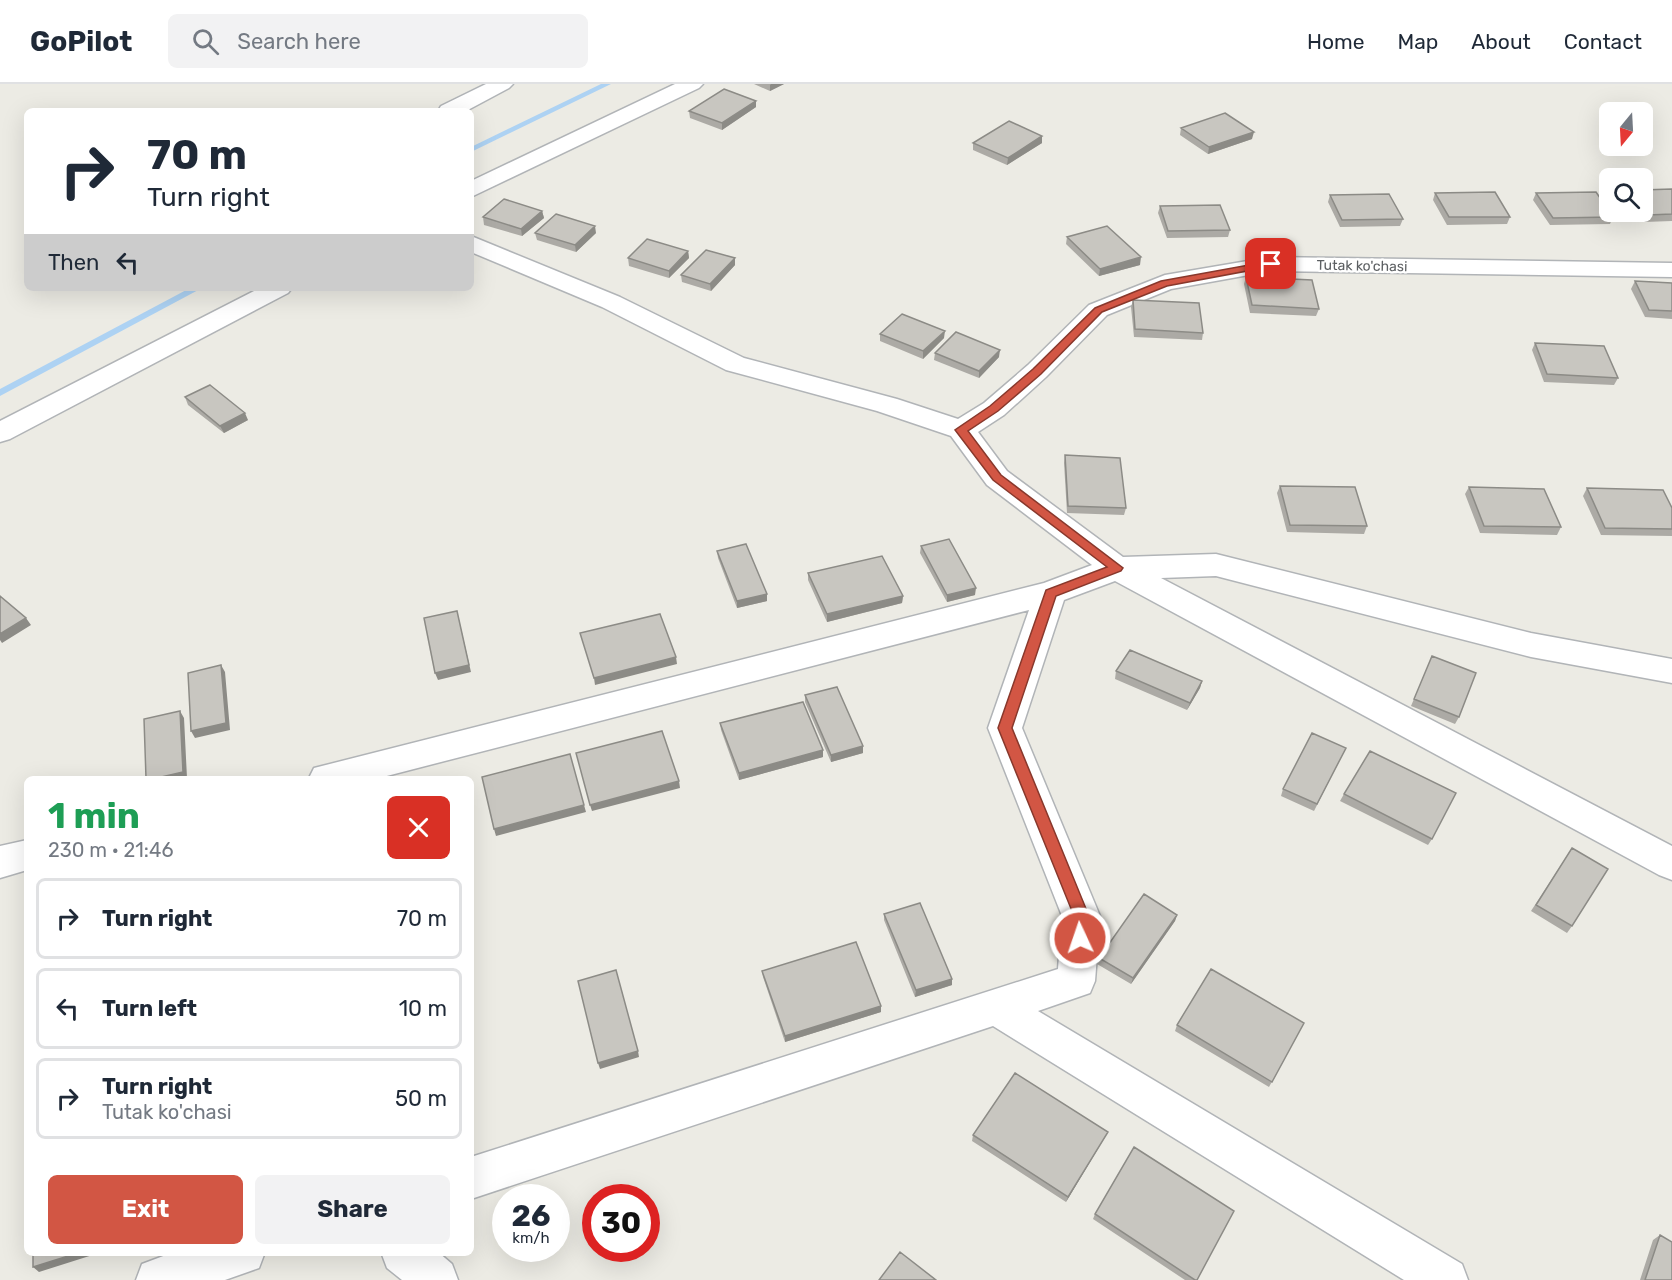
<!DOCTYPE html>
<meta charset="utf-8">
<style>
:root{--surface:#fff;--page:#f2f2f3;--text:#1f2937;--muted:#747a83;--line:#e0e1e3;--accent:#d25644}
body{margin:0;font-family:Rubik,sans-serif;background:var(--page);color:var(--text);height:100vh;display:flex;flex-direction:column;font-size:22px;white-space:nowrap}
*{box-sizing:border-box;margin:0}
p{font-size:20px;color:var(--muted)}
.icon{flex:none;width:33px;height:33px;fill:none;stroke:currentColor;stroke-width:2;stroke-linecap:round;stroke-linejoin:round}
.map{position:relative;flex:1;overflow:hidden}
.details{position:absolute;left:24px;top:692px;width:450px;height:480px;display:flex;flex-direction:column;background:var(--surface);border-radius:9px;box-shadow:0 6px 24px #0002}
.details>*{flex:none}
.guide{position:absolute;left:24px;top:24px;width:450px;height:183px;border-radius:9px;box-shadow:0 6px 24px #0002;background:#fff;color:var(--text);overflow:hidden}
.needle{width:39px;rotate:198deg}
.controls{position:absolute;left:1599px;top:18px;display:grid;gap:12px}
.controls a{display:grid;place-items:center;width:54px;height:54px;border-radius:9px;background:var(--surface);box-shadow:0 6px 24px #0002;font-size:30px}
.speed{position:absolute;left:492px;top:1100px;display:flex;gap:12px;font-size:30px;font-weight:700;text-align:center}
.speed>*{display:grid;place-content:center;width:78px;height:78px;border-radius:50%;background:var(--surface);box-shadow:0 6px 24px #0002;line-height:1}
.speed small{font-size:15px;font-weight:400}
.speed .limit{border:9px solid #d22;background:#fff;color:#111}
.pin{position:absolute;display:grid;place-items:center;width:51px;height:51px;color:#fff;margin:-26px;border-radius:12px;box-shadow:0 3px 9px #0006}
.me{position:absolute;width:66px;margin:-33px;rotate:357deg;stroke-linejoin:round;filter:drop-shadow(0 0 4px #0008)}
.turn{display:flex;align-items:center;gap:21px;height:126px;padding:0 24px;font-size:27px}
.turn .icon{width:78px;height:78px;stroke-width:2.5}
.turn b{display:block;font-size:42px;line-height:51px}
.then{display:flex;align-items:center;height:57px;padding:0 24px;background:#0003;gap:12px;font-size:22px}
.round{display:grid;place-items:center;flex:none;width:63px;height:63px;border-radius:9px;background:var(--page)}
.overview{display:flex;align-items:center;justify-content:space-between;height:102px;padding:0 24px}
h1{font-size:36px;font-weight:700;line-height:45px;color:#1e9e55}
.primary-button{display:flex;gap:12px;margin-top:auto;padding:12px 24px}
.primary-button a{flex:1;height:69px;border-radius:9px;background:var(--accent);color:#fff;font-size:24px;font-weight:700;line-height:69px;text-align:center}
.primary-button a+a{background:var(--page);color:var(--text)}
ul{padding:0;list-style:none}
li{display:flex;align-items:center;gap:18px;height:81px;margin:0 12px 9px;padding:0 12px;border:3px solid var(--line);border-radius:9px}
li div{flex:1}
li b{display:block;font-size:22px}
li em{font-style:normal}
header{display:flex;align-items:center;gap:36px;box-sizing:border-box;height:84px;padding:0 30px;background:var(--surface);border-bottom:2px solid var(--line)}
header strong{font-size:28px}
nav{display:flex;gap:33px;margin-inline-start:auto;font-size:21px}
.search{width:420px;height:54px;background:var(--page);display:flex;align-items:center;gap:15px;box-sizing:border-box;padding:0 21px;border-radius:9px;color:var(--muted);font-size:22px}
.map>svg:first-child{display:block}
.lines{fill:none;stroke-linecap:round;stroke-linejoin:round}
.stream{fill:#add2f3;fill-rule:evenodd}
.minor-casing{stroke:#b1b4b7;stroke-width:3}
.minor{fill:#fff;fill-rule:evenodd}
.wall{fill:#acaaa5}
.shaded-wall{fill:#8c8b86}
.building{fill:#c8c6c0;stroke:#8c8b86;stroke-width:1.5}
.route{fill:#d25644;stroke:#88382c;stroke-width:1.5}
.labels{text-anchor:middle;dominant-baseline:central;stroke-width:4.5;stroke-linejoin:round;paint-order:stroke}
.far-street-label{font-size:14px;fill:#5c5f62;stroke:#fff}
</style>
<header>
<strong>GoPilot</strong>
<div class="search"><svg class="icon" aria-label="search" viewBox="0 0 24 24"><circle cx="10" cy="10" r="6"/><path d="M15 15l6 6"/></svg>Search here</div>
<nav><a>Home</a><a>Map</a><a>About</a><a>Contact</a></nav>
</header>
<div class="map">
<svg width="1672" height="1196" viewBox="0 0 1672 1196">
<rect width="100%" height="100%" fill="#ecebe4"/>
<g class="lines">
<path class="stream" d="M 601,0 L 611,0 L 471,68 L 471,63 Z
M 190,204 L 202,204 L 0,312 L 0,305 Z"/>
<g class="minor-casing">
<path id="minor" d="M 486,0 L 513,0 L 509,4 L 466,27 L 438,27 L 441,22 Z
M 675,0 L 703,0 L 699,4 L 471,113 L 471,97 Z
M 471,152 L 620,213 L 744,274 L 897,315 L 958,335 L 984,319 L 1028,281 L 1089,221 L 1165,191 L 1271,173 L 1672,179 L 1672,193 L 1271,187 L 1171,205 L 1107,231 L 1046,293 L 1004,331 L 978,348 L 1007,387 L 1123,473 L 1216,470 L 1531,549 L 1672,575 L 1672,599 L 1531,573 L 1216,492 L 1161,494 L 1672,762 L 1672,796 L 1659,791 L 1115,497 L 1064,516 L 1022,644 L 1100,832 L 1095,897 L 1090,909 L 1038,927 L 1462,1180 L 1468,1196 L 1404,1196 L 993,942 L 471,1115 L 471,1073 L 1058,885 L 1062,832 L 988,644 L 1029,526 L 379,694 L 309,694 L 314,684 L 1044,499 L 1092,481 L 987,401 L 951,352 L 877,327 L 726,286 L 602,223 L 471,168 Z
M 260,204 L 292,204 L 288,209 L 10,355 L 0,358 L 0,337 Z
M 27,756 L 27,786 L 0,794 L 0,762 Z
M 174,1168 L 265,1168 L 259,1184 L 225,1196 L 136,1196 L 142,1180 Z
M 381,1168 L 438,1168 L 452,1180 L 458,1196 L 402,1196 L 387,1184 Z"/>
</g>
<use href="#minor" class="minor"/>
</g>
<path class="wall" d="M 754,0 L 784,0 L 770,7 Z
M 756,23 L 722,46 L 690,34 L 689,27 Z
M 1181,44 L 1252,55 L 1208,70 L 1180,51 Z
M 1042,52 L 1042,59 L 1007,81 L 973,66 L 973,59 Z
M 1672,105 L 1672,137 L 1644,138 L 1637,128 L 1642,128 L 1642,106 Z
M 1435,109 L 1510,133 L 1507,140 L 1447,141 L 1433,116 Z
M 1536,109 L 1613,133 L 1610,140 L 1550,141 L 1533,116 Z
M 1330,111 L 1403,135 L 1400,142 L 1340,143 L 1328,118 Z
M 1160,122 L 1230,146 L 1228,153 L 1167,154 L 1158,129 Z
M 542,127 L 544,134 L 522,152 L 484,141 L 483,133 Z
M 535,149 L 596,149 L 576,168 L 537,156 Z
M 1067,153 L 1140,181 L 1099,192 L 1066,160 Z
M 688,167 L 689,174 L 669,194 L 629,182 L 628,174 Z
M 735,174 L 735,181 L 711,207 L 682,198 L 681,191 Z
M 1246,193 L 1319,225 L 1316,232 L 1250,229 L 1244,200 Z
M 1635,197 L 1672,199 L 1672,235 L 1645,233 L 1631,205 Z
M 1133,216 L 1203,249 L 1202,256 L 1134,253 L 1131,223 Z
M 880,250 L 944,254 L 923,275 L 880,257 Z
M 1535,259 L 1618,294 L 1614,301 L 1544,298 L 1532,266 Z
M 935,269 L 999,273 L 979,294 L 934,276 Z
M 185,313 L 248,336 L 224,349 L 188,321 Z
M 1065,371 L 1126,424 L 1124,431 L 1067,429 L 1064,379 Z
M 1280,402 L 1367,442 L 1364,450 L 1287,448 L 1277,409 Z
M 1469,403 L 1561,443 L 1557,451 L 1480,449 L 1465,410 Z
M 1587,404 L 1672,424 L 1672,452 L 1601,451 L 1583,412 Z
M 921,462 L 975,511 L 947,518 L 920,469 Z
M 717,467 L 767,510 L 767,517 L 737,524 L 718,474 Z
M 808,489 L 903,512 L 902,519 L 827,538 L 808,496 Z
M 1432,572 L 1459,633 L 1455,640 L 1411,622 Z
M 1116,587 L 1202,597 L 1200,604 L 1187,626 L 1115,595 Z
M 805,611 L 863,662 L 863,669 L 831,678 L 805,618 Z
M 720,639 L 823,666 L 823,673 L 739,696 L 721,646 Z
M 1346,664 L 1314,727 L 1281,712 L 1283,705 Z
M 1344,710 L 1432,755 L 1428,761 L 1340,717 Z
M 1572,764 L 1572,842 L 1567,849 L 1531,827 Z
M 884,830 L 952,901 L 915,913 L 884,836 Z
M 1177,831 L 1175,837 L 1131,900 L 1097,880 L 1099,874 Z
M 762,887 L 881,922 L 881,928 L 785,958 L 763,893 Z
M 1304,939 L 1269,1003 L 1175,947 L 1177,941 Z
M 973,1051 L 1105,1053 L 1066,1118 L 972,1057 Z
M 1095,1130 L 1197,1196 L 1185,1196 L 1093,1135 Z
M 1660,1151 L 1672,1196 L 1640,1196 L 1653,1156 Z"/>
<path class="shaded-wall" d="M 771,0 L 784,0 L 770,7 L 770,1 Z
M 756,17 L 756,23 L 722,46 L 722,39 Z
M 1254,48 L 1252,55 L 1208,70 L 1209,63 Z
M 1042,52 L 1042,59 L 1007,81 L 1008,74 Z
M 542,127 L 544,134 L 522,152 L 521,145 Z
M 595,142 L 596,149 L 576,168 L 575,161 Z
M 688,167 L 689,174 L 669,194 L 669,187 Z
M 1141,173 L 1140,181 L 1099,192 L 1100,185 Z
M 735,174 L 735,181 L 711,207 L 710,200 Z
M 945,247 L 944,254 L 923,275 L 923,267 Z
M 1000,266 L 999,273 L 979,294 L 979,287 Z
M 245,329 L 248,336 L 224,349 L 220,342 Z
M 976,504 L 975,511 L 947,518 L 947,511 Z
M 767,510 L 767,517 L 737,524 L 737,517 Z
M 903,512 L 902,519 L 827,538 L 827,530 Z
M 457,527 L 471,588 L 438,596 L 435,589 Z
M 26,534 L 31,541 L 2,559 L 0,556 L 0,550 Z
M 676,573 L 677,580 L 595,601 L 594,594 Z
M 221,581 L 225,588 L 230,646 L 195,654 L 191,647 Z
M 1202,597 L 1200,604 L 1187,626 L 1190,619 Z
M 180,627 L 184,634 L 187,694 L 157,694 Z
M 863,662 L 863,669 L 831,678 L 831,671 Z
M 823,666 L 823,673 L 739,696 L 739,689 Z
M 679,697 L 680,704 L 592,727 L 590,721 Z
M 584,721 L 586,728 L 496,752 L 494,745 Z
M 1177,831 L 1175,837 L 1131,900 L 1133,894 Z
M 952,895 L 952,901 L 915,913 L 916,906 Z
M 881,922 L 881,928 L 785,958 L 785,952 Z
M 638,967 L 639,973 L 600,985 L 598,979 Z
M 1108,1048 L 1066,1118 L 1068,1113 Z
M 81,1168 L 102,1168 L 39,1188 L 33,1183 Z"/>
<path class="building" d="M 724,5 L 756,17 L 722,39 L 689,27 Z
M 1225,29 L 1254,48 L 1209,63 L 1181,44 Z
M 1009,37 L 1042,52 L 1008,74 L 973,59 Z
M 1672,105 L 1672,130 L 1648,131 L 1642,123 L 1642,106 Z
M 1495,108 L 1510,133 L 1449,133 L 1435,109 Z
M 1596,108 L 1613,133 L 1553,134 L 1536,109 Z
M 1389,110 L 1403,135 L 1342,136 L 1330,111 Z
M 504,115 L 542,127 L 521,145 L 483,133 Z
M 1220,121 L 1230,146 L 1168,147 L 1160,122 Z
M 556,130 L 595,142 L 575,161 L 535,149 Z
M 1107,142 L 1141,173 L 1100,185 L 1067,153 Z
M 647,155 L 688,167 L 669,187 L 628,174 Z
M 706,166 L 735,174 L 710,200 L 681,191 Z
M 1246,193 L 1312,196 L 1319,225 L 1252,221 Z
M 1635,197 L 1672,199 L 1672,227 L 1649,226 Z
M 1133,216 L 1199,219 L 1203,249 L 1135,245 Z
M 902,230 L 945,247 L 923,267 L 880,250 Z
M 956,248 L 1000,266 L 979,287 L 935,269 Z
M 1535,259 L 1604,262 L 1618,294 L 1547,290 Z
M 210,301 L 245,329 L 220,342 L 185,313 Z
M 1065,371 L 1120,374 L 1126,424 L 1068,422 Z
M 1280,402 L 1355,403 L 1367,442 L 1290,441 Z
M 1469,403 L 1544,405 L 1561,443 L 1484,442 Z
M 1587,404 L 1663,406 L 1672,424 L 1672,445 L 1605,444 Z
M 949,455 L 976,504 L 947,511 L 921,462 Z
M 746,460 L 767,510 L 737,517 L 717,467 Z
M 882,472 L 903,512 L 827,530 L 808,489 Z
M 0,512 L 26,534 L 0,550 Z
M 457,527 L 469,581 L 435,589 L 424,534 Z
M 660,530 L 676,573 L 594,594 L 580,549 Z
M 1130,566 L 1202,597 L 1190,619 L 1116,587 Z
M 1432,572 L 1476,589 L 1459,633 L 1414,615 Z
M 221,581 L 226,639 L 191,647 L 188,589 Z
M 837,603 L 863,662 L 831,671 L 805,611 Z
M 803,618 L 823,666 L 739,689 L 720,639 Z
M 180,627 L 183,688 L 157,694 L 146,694 L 144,635 Z
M 662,647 L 679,697 L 590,721 L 576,669 Z
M 1312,649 L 1346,664 L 1317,720 L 1283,705 Z
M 1370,667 L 1456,709 L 1432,755 L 1344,710 Z
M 570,670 L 584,721 L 494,745 L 482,693 Z
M 1572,764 L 1608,785 L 1572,842 L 1536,821 Z
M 1144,810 L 1177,831 L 1133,894 L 1099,874 Z
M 920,819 L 952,895 L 916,906 L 884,830 Z
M 856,858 L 881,922 L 785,952 L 762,887 Z
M 1211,885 L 1304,939 L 1272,998 L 1177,941 Z
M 616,886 L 638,967 L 598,979 L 578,897 Z
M 1015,989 L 1108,1048 L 1068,1113 L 973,1051 Z
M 1134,1063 L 1234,1127 L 1197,1196 L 1195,1196 L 1095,1130 Z
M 1660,1151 L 1672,1158 L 1672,1196 L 1645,1196 Z
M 33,1168 L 81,1168 L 33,1183 Z
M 900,1168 L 936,1196 L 879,1196 Z"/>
<path class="route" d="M 1271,177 L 1274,178 L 1274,182 L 1167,202 L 1102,228 L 1041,290 L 998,327 L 968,347 L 1001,391 L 1123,484 L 1121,487 L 1056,512 L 1012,644 L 1089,832 L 1085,859 L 1080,861 L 1074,859 L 1072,854 L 1074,832 L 998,644 L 1046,506 L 1107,483 L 993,396 L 955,346 L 990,322 L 1033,285 L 1095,224 L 1161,197 Z"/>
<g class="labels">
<g class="far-street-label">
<text transform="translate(1362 182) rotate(1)">Tutak ko'chasi</text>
</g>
</g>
</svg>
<div class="controls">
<a><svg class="needle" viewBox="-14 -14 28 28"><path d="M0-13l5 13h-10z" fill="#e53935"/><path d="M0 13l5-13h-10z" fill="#747a83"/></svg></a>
<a><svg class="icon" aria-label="search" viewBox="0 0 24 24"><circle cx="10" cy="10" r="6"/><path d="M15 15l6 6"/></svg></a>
</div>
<div class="speed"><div>26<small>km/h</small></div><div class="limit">30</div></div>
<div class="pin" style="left:1271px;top:180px;background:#d93025"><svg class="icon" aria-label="arrive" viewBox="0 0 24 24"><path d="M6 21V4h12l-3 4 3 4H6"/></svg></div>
<svg class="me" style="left:1080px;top:854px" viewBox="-20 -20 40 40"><circle r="17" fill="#d25644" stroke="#fff" stroke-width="3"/><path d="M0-11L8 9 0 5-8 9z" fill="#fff"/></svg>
<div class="guide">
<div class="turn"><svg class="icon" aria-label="right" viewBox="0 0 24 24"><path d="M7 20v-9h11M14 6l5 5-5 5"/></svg><div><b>70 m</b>Turn right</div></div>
<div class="then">Then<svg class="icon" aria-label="left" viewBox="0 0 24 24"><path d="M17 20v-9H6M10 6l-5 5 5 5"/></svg></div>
</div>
<section class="details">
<div class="overview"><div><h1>1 min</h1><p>230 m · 21:46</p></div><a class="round" style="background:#d93025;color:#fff"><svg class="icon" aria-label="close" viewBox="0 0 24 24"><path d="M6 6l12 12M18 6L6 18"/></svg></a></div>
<ul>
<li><svg class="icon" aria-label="right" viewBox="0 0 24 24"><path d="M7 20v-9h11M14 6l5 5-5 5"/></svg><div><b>Turn right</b></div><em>70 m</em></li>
<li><svg class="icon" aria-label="left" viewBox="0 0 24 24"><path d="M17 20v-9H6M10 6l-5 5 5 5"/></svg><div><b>Turn left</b></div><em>10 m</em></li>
<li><svg class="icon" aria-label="right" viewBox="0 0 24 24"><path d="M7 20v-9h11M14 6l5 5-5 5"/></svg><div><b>Turn right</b><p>Tutak ko'chasi</p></div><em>50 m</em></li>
</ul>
<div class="primary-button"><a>Exit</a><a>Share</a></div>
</section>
</div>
